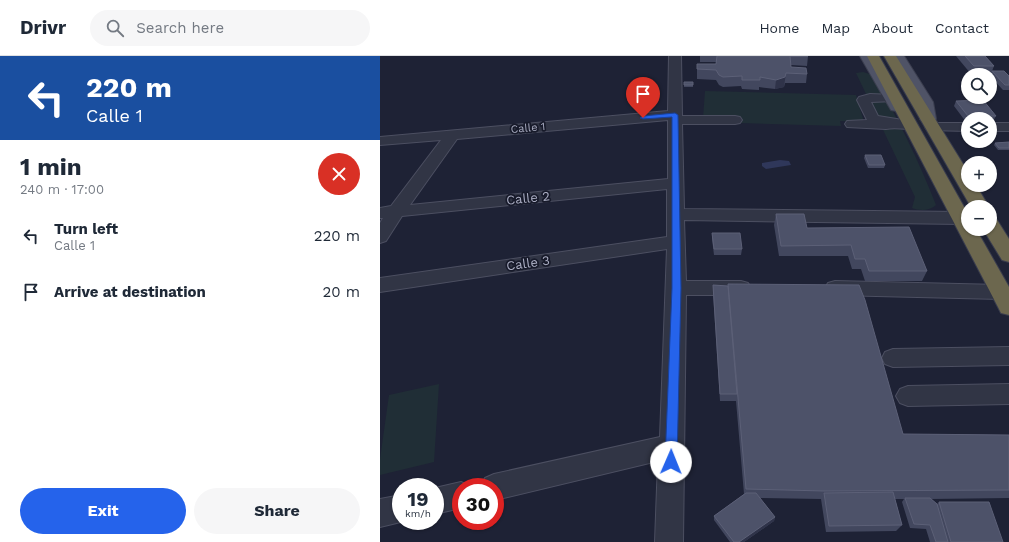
<!DOCTYPE html>
<meta charset="utf-8">
<style>
:root{--surface:#fff;--page:#f6f6f7;--text:#1f2937;--muted:#747a83;--line:#e0e1e3;--accent:#2563eb}
body{margin:0;font-family:"Work Sans",sans-serif;background:var(--page);color:var(--text);height:100vh;display:flex;flex-direction:column;font-size:15px;white-space:nowrap}
*{box-sizing:border-box;margin:0}
p{font-size:13px;color:var(--muted)}
.icon{flex:none;width:22px;height:22px;fill:none;stroke:currentColor;stroke-width:2;stroke-linecap:round;stroke-linejoin:round}
.map{position:relative;flex:1;overflow:hidden}
.details{display:flex;flex-direction:column;background:var(--surface);width:380px}
.details>*{flex:none}
.guide{background:#1a4fa0;color:#fff;overflow:hidden}
.controls{position:absolute;left:581px;top:12px;display:grid;gap:8px}
.controls a{display:grid;place-items:center;width:36px;height:36px;border-radius:50%;background:var(--surface);box-shadow:0 1px 3px #0004;font-size:20px}
.speed{position:absolute;left:12px;top:422px;display:flex;gap:8px;font-size:20px;font-weight:700;text-align:center}
.speed>*{display:grid;place-content:center;width:52px;height:52px;border-radius:50%;background:var(--surface);box-shadow:0 1px 3px #0004;line-height:1}
.speed small{font-size:10px;font-weight:400}
.speed .limit{border:6px solid #d22;background:#fff;color:#111}
.pin{position:absolute;display:grid;place-items:center;width:34px;height:34px;color:#fff;margin:-41px -17px;border-radius:50% 50% 50% 0;rotate:-45deg;box-shadow:0 0 4px #0007}
.pin .icon{rotate:45deg}
.me{position:absolute;width:44px;margin:-22px;rotate:1deg;stroke-linejoin:round;filter:drop-shadow(0 0 3px #0008)}
.turn{display:flex;align-items:center;gap:14px;height:84px;padding:0 20px;font-size:18px}
.turn .icon{width:52px;height:52px;stroke-width:2.5}
.turn b{display:block;font-size:28px;line-height:34px}
.round{display:grid;place-items:center;flex:none;width:42px;height:42px;border-radius:21px;background:var(--page)}
.overview{display:flex;align-items:center;justify-content:space-between;height:68px;padding:0 20px}
h1{font-size:24px;font-weight:700;line-height:30px}
.cta{display:flex;gap:8px;margin-top:auto;padding:8px 20px}
.cta a{flex:1;height:46px;border-radius:24px;background:var(--accent);color:#fff;font-size:16px;font-weight:700;line-height:46px;text-align:center}
.cta a+a{background:var(--page);color:var(--text)}
ul{padding:0;list-style:none}
li{display:flex;align-items:center;gap:12px;height:56px;padding:0 20px}
li div{flex:1}
li b{display:block;font-size:15px}
li em{font-style:normal}
header{display:flex;align-items:center;gap:24px;box-sizing:border-box;height:56px;padding:0 20px;background:var(--surface);border-bottom:1px solid var(--line)}
header strong{font-size:19px}
nav{display:flex;gap:22px;margin-inline-start:auto;font-size:14px}
.search{width:280px;height:36px;background:var(--page);display:flex;align-items:center;gap:10px;box-sizing:border-box;padding:0 14px;border-radius:22px;color:var(--muted);font-size:15px}
main{display:flex;flex:1;min-height:0}
.map>svg:first-child{display:block}
.green{fill:#202e36}
.water{fill:#2f375a}
.lines{fill:none;stroke-linecap:round;stroke-linejoin:round}
.minor-casing{stroke:#4c4f61;stroke-width:2}
.major-casing{stroke:#3b3e4f;stroke-width:2}
.highway-casing{stroke:#393c4d;stroke-width:2}
.minor{fill:#313545;fill-rule:evenodd}
.major{fill:#4f5366;fill-rule:evenodd}
.highway{fill:#6c674e;fill-rule:evenodd}
.wall{fill:#42475e}
.shaded-wall{fill:#2f3349}
.building{fill:#4d5269;stroke:#5c6077}
.route{fill:#2563eb;stroke:#184099}
.labels{text-anchor:middle;dominant-baseline:central;stroke-width:3.5;stroke-linejoin:round;paint-order:stroke}
.far-street-label{font-size:11px;fill:#abaec3;stroke:#171a2a}
.street-label{font-size:13px;fill:#abaec3;stroke:#171a2a}
</style>
<header>
<strong>Drivr</strong>
<div class="search"><svg class="icon" aria-label="search" viewBox="0 0 24 24"><circle cx="10" cy="10" r="6"/><path d="M15 15l6 6"/></svg>Search here</div>
<nav><a>Home</a><a>Map</a><a>About</a><a>Contact</a></nav>
</header>
<main>
<section class="details">
<div class="guide">
<div class="turn"><svg class="icon" aria-label="left" viewBox="0 0 24 24"><path d="M17 20v-9H6M10 6l-5 5 5 5"/></svg><div><b>220 m</b>Calle 1</div></div>
</div>
<div class="overview"><div><h1>1 min</h1><p>240 m · 17:00</p></div><a class="round" style="background:#d93025;color:#fff"><svg class="icon" aria-label="close" viewBox="0 0 24 24"><path d="M6 6l12 12M18 6L6 18"/></svg></a></div>
<ul>
<li><svg class="icon" aria-label="left" viewBox="0 0 24 24"><path d="M17 20v-9H6M10 6l-5 5 5 5"/></svg><div><b>Turn left</b><p>Calle 1</p></div><em>220 m</em></li>
<li><svg class="icon" aria-label="arrive" viewBox="0 0 24 24"><path d="M6 21V4h12l-3 4 3 4H6"/></svg><div><b>Arrive at destination</b></div><em>20 m</em></li>
</ul>
<div class="cta"><a>Exit</a><a>Share</a></div>
</section>
<div class="map">
<svg width="629" height="486" viewBox="0 0 629 486">
<rect width="100%" height="100%" fill="#1e2235"/>
<path class="green" d="M 483,16 L 493,19 C 517,61 539,105 556,149 C 550,155 539,155 532,152 L 535,141 L 476,17 Z
M 325,35 L 476,39 L 484,66 L 460,65 L 461,70 L 360,67 L 323,62 Z
M 59,328 L 54,406 L 0,419 L 0,403 L 9,339 Z"/>
<path class="water" d="M 400,104 L 409,105 L 411,109 L 386,113 L 382,110 L 382,107 Z"/>
<g class="lines">
<g class="minor-casing">
<path id="minor" d="M 289,0 L 301,0 L 302,60 L 355,60 L 360,61 L 362,64 L 360,67 L 355,68 L 302,68 L 304,153 L 581,156 L 587,158 L 588,164 L 581,168 L 304,164 L 306,225 L 361,225 L 368,227 L 371,232 L 368,237 L 361,239 L 306,239 L 303,486 L 275,486 L 278,405 L 115,444 L 115,431 L 101,431 L 105,422 L 114,418 L 280,381 L 287,193 L 0,236 L 0,222 L 287,181 L 287,133 L 22,160 L 6,185 L 0,187 L 0,167 L 3,162 L 0,162 L 0,152 L 11,150 L 61,84 L 0,89 L 0,81 L 288,55 ZM 288,64 L 288,123 L 30,149 L 77,83 Z
M 490,38 L 514,39 L 516,42 L 514,45 L 491,46 L 498,60 L 535,66 L 537,69 L 535,72 C 525,74 516,71 506,73 L 467,71 L 465,68 L 467,65 L 487,64 L 477,44 L 479,41 Z
M 552,67 L 588,67 L 588,75 L 547,74 L 545,71 L 547,68 Z
M 610,67 L 629,67 L 629,75 L 610,75 Z
M 455,225 L 620,229 L 627,231 L 629,238 L 627,241 L 620,243 L 455,239 L 448,237 L 445,232 L 448,227 Z
M 629,291 L 629,309 L 513,311 L 505,308 L 502,302 L 505,296 L 513,293 Z
M 629,328 L 629,348 L 528,350 L 520,347 L 516,340 L 520,333 L 528,330 Z
M 81,426 L 91,431 L 81,431 L 81,452 L 55,458 L 55,432 Z
M 21,439 L 21,465 L 25,465 L 0,471 L 0,443 Z"/>
</g>
<g class="major-casing">
<path id="major" d="M 480,0 L 492,0 L 523,51 L 521,54 L 516,55 L 511,54 Z
M 512,0 L 524,0 L 553,46 L 556,63 L 553,66 L 548,68 L 543,66 L 540,63 L 539,46 Z"/>
</g>
<g class="highway-casing">
<path id="highway" d="M 487,0 L 499,0 L 588,158 L 588,173 L 596,173 L 629,231 L 629,259 L 621,257 L 618,251 Z
M 504,0 L 516,0 L 588,116 L 588,129 L 596,129 L 609,151 L 591,151 Z
M 610,162 L 617,164 L 629,183 L 629,206 L 622,204 L 603,173 L 610,173 Z"/>
</g>
<use href="#minor" class="minor"/>
<use href="#major" class="major"/>
<use href="#highway" class="highway"/>
</g>
<path class="wall" d="M 320,0 L 428,0 L 427,10 L 411,9 L 411,11 L 427,18 L 426,27 L 405,27 L 404,31 L 395,33 L 379,31 L 379,34 L 362,33 L 361,30 L 343,31 L 339,29 L 336,24 L 317,23 L 317,8 L 336,8 L 336,6 L 320,6 Z
M 576,0 L 605,0 L 614,10 L 612,15 L 629,20 L 629,34 L 623,34 L 610,20 L 611,17 L 591,18 Z
M 304,26 L 313,29 L 313,31 L 304,31 Z
M 576,45 L 616,60 L 613,65 L 610,65 L 610,63 L 588,63 L 588,66 L 586,66 L 574,50 Z
M 629,86 L 629,94 L 618,94 L 614,89 L 615,87 Z
M 485,99 L 505,109 L 504,112 L 488,112 L 484,102 Z
M 396,158 L 427,172 L 547,215 L 542,225 L 485,225 L 481,213 L 472,213 L 468,200 L 399,200 L 394,169 Z
M 332,177 L 362,193 L 361,199 L 334,199 L 332,183 Z
M 348,228 L 523,378 L 629,379 L 629,442 L 551,443 L 557,448 L 559,446 L 623,486 L 550,486 L 546,473 L 530,472 L 522,446 L 524,443 L 515,443 L 522,469 L 516,475 L 446,476 L 441,443 L 380,442 L 395,461 L 394,465 L 364,486 L 350,486 L 334,464 L 334,460 L 364,438 L 356,345 L 340,345 L 333,237 L 333,229 L 348,230 Z"/>
<path class="shaded-wall" d="M 406,17 L 404,31 L 395,33 L 396,24 Z
M 395,461 L 394,465 L 364,486 L 359,486 Z"/>
<path class="building" d="M 337,0 L 428,0 L 410,0 L 411,11 L 426,12 L 427,18 L 406,17 L 405,21 L 396,24 L 380,21 L 380,24 L 362,24 L 362,20 L 343,21 L 339,19 L 336,14 L 317,13 L 317,8 L 336,8 Z
M 585,0 L 605,0 L 614,10 L 594,10 Z
M 612,15 L 624,15 L 629,20 L 629,29 L 625,29 Z
M 304,26 L 313,26 L 313,29 L 304,29 Z
M 603,44 L 616,60 L 588,60 L 576,45 Z
M 629,86 L 629,92 L 619,92 L 615,87 Z
M 485,99 L 501,99 L 505,109 L 489,109 Z
M 396,158 L 424,158 L 427,172 L 529,171 L 547,215 L 489,215 L 485,203 L 475,203 L 471,189 L 401,190 Z
M 332,177 L 360,177 L 362,193 L 334,193 Z
M 348,228 L 479,229 L 485,244 L 523,378 L 629,379 L 629,434 L 444,435 L 366,433 Z
M 333,229 L 348,230 L 357,338 L 340,338 Z
M 513,436 L 522,469 L 449,470 L 444,437 Z
M 366,437 L 376,437 L 395,461 L 359,486 L 354,486 L 334,460 Z
M 525,442 L 550,442 L 557,448 L 568,486 L 556,486 L 550,469 L 534,468 Z
M 559,446 L 609,446 L 623,486 L 571,486 Z"/>
<path class="route" d="M 295,57 L 298,59 L 301,232 L 297,406 L 295,410 L 291,412 L 287,410 L 285,406 L 292,232 L 292,61 L 263,63 L 260,62 L 263,60 Z"/>
<g class="labels">
<g class="far-street-label">
<text transform="translate(148 72) rotate(-5)">Calle 1</text>
</g>
<g class="street-label">
<text transform="translate(148 142) rotate(-6)">Calle 2</text>
<text transform="translate(148 207) rotate(-8)">Calle 3</text>
</g>
</g>
</svg>
<div class="controls">
<a><svg class="icon" aria-label="search" viewBox="0 0 24 24"><circle cx="10" cy="10" r="6"/><path d="M15 15l6 6"/></svg></a>
<a><svg class="icon" aria-label="layers" viewBox="0 0 24 24"><path d="M12 4l9 5-9 5-9-5zM3 14l9 5 9-5"/></svg></a>
<a>+</a>
<a>−</a>
</div>
<div class="speed"><div>19<small>km/h</small></div><div class="limit">30</div></div>
<div class="pin" style="left:263px;top:62px;background:#d93025"><svg class="icon" aria-label="arrive" viewBox="0 0 24 24"><path d="M6 21V4h12l-3 4 3 4H6"/></svg></div>
<svg class="me" style="left:291px;top:406px" viewBox="-20 -20 40 40"><circle r="19" fill="#fff"/><path d="M0-13L10 11 0 6-10 11z" fill="#2563eb"/></svg>
</div>
</main>
